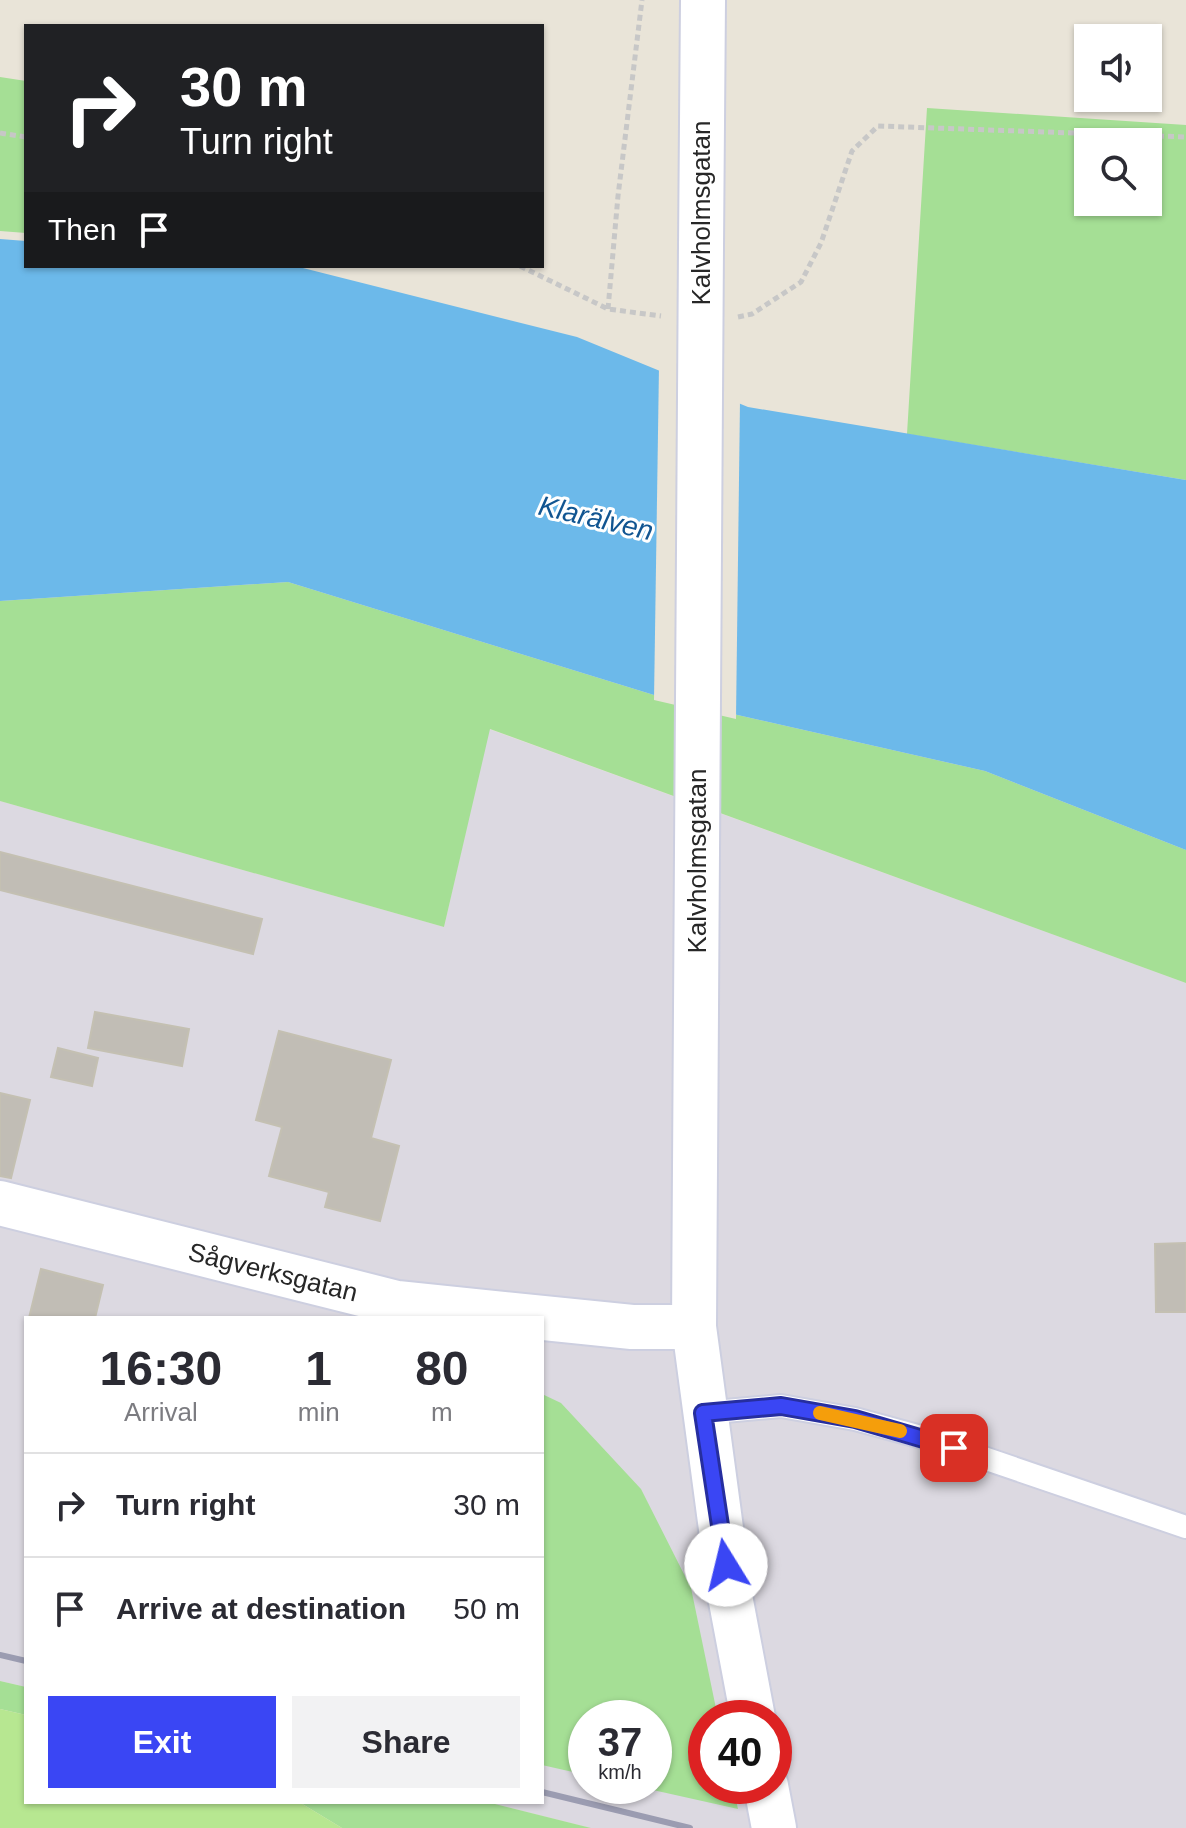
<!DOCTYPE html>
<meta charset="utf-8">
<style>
:root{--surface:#fff;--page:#f2f2f3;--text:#2b2b33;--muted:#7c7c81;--line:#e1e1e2;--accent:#3a46f4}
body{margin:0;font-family:Helvetica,sans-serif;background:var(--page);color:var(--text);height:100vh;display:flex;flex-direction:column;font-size:30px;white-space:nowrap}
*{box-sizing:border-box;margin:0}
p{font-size:26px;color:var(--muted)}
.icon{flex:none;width:44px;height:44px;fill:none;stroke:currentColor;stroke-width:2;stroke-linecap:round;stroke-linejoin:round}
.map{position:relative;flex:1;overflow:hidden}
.side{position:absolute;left:24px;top:1316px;width:520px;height:488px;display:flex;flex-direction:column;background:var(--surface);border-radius:0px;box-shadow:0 2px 6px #0004}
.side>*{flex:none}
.guide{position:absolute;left:24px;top:24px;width:520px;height:244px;border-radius:0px;box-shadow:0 2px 6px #0004;background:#202124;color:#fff;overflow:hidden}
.buttons{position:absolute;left:1074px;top:24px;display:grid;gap:16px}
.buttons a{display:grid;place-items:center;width:88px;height:88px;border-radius:0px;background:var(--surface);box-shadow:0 2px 6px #0004;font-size:40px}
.speed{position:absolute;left:568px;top:1700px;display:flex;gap:16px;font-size:40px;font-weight:700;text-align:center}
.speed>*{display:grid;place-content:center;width:104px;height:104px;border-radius:50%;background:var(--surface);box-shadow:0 2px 6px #0004;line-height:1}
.speed small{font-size:20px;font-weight:400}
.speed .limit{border:12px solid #d22;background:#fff;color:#111}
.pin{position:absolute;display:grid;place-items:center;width:68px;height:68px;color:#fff;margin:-34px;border-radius:16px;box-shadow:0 4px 12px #0006}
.me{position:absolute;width:88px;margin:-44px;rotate:351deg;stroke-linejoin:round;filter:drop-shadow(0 0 6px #0008)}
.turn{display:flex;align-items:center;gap:28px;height:168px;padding:0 24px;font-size:36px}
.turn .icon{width:104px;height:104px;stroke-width:2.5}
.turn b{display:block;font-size:56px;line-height:68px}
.then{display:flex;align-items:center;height:76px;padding:0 24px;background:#0003;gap:16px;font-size:30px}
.eta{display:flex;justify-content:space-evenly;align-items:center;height:136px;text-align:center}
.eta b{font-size:48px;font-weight:800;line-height:56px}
.action{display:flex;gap:16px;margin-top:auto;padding:16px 24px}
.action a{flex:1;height:92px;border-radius:0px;background:var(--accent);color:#fff;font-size:32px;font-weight:800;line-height:92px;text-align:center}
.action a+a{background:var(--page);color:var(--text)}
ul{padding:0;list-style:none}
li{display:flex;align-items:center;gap:24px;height:104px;padding:0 24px;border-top:2px solid var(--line)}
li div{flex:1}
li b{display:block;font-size:30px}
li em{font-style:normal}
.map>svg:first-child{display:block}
.industrial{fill:#dcd9e1;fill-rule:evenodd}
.green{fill:#a5df95;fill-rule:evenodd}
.pitch{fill:#b7e791}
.water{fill:#6cb9ea}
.pier{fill:#e9e4d8}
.building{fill:#c1bdb5;stroke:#c4c0b2;stroke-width:2}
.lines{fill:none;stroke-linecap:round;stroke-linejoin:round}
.service-casing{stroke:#cdcfe0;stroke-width:26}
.tertiary-casing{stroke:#cdcfe0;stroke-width:48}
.path{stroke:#c7c7c7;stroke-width:5;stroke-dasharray:6 4;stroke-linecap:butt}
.service{stroke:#fff;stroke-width:22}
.tertiary{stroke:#fff;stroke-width:44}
.rail{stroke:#9b9cb1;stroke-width:6}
.tertiary-bridge-casing{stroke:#cdcfe0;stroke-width:48;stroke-linecap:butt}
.tertiary-bridge{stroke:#fff;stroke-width:44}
.route-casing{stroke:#262e9f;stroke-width:20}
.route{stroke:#3a46f4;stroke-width:14}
.slow{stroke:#f59e0b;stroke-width:14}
.labels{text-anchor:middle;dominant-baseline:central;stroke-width:6;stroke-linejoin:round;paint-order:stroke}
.street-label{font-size:26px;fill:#272727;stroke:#fff}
.water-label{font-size:28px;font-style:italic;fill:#115591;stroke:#fff}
</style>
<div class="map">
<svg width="1186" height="1828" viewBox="0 0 1186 1828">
<rect width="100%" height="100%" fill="#e9e4d8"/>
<path class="industrial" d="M 489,729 L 1186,983 L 1186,1828 L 591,1828 L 487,1802 L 542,1802 L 542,1318 L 26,1318 L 26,1687 L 0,1681 L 0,801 L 444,927 ZM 586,1718 L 654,1718 L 654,1786 L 586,1786 ZM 706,1718 L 774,1718 L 774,1786 L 706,1786 Z"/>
<path class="green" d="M 0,77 L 26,81 L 26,233 L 0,231 Z
M 927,108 L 1186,125 L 1186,480 L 907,434 ZM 1088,142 L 1148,142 L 1148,202 L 1088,202 Z
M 288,582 L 667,699 L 985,771 L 1186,850 L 1186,983 L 490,729 L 444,927 L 0,801 L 0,601 Z
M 542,1394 L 561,1403 L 641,1489 L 691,1588 L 718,1718 L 706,1718 L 706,1786 L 733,1786 L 738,1809 L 635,1786 L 654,1786 L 654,1718 L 586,1718 L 586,1775 L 542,1765 Z
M 0,1681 L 26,1687 L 26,1715 L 0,1709 Z
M 299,1802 L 487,1802 L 591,1828 L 342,1828 Z"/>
<path class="pitch" d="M 0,1709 L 26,1715 L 26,1802 L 299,1802 L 342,1828 L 0,1828 Z"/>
<path class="water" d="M 0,239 L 26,241 L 26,266 L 295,266 L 577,337 L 748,407 L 1186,480 L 1186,850 L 985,771 L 667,699 L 288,582 L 0,601 Z"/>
<path class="pier" d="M 659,366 L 740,400 L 736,719 L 654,700 Z"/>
<path class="building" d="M 0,852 L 262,919 L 253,954 L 0,890 Z
M 95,1012 L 189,1029 L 182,1066 L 88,1048 Z
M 279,1031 L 391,1060 L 371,1138 L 399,1146 L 380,1221 L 325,1207 L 329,1192 L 269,1176 L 282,1127 L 256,1120 Z
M 58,1048 L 98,1058 L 92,1086 L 51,1077 Z
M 0,1093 L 30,1100 L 11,1178 L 0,1176 Z
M 1186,1243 L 1186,1312 L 1156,1312 L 1155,1244 Z
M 41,1269 L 103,1285 L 95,1318 L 29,1318 Z"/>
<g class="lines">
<g class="service-casing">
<path id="service" d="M 703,1413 L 781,1406 L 855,1419 L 925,1438 L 1186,1527"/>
</g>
<g class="tertiary-casing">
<path id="tertiary" d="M 701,246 L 703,0
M 697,851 L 694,1327 L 730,1596 L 753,1718
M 0,1203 L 397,1303 L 632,1327 L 694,1327
M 766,1786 L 774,1828"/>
</g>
<path class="path" d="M 0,133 L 26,137
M 520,266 L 608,309 L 661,316
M 608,309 L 618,196 L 642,0
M 738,317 L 752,314 L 801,282 L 821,243 L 852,151 L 878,126 L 1186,137"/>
<use href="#service" class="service"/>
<use href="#tertiary" class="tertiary"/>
<path class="rail" d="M 0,1655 L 26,1661
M 542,1792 L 690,1828"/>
<g class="tertiary-bridge-casing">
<path id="tertiary-bridge" d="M 697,851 L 701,246"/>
</g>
<use href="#tertiary-bridge" class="tertiary-bridge"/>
</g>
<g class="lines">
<g class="route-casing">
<path id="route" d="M 726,1565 L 703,1413 L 781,1406 L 855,1419 L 954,1448"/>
</g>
<use href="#route" class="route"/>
<path class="slow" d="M 820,1413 L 900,1431"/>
</g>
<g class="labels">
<g class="street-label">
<text transform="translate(701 213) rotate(-90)">Kalvholmsgatan</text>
<text transform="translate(697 861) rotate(-90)">Kalvholmsgatan</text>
<text transform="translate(273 1272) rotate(14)">Sågverksgatan</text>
</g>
<g class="water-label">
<text transform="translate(596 518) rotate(13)">Klarälven</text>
</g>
</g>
</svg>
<div class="buttons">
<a><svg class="icon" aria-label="sound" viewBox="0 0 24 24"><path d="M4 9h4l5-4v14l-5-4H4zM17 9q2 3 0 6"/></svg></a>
<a><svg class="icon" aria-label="search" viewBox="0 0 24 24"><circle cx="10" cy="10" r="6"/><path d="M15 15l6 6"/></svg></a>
</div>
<div class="speed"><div>37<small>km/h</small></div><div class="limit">40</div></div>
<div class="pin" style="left:954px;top:1448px;background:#d93025"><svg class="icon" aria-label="arrive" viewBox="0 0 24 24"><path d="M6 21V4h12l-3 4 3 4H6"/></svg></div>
<svg class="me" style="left:726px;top:1565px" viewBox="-20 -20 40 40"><circle r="19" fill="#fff"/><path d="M0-13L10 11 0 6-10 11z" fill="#3a46f4"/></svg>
<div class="guide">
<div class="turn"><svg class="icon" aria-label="right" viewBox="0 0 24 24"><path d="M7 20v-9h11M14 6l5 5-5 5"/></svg><div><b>30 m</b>Turn right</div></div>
<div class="then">Then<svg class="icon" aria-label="arrive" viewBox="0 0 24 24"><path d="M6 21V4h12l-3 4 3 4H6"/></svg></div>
</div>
<section class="side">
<div class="eta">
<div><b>16:30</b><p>Arrival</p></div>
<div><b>1</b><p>min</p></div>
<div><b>80</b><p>m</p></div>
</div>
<ul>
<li><svg class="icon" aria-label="right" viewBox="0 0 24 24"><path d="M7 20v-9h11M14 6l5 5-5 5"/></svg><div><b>Turn right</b></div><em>30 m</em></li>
<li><svg class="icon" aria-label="arrive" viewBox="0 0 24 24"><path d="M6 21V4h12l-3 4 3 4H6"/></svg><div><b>Arrive at destination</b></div><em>50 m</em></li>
</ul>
<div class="action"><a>Exit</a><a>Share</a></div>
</section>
</div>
